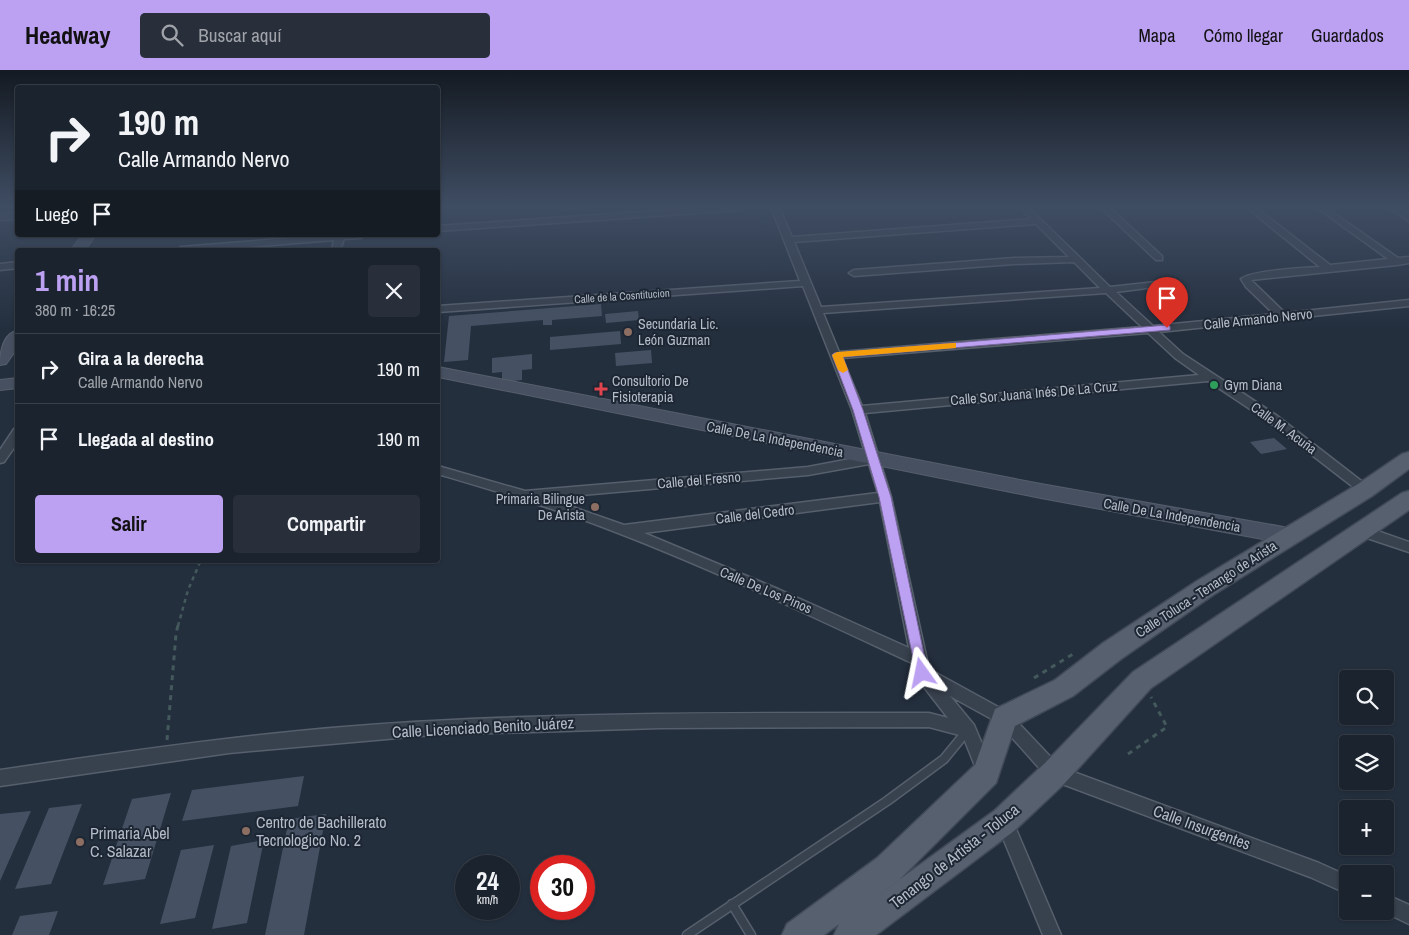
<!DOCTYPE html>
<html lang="es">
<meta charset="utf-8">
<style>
:root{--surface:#1b232e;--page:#282f3a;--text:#f1f3f6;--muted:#a0a4aa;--line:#39404a;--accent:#bca0f2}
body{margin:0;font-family:"Archivo Narrow",sans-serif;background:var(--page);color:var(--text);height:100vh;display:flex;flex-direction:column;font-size:19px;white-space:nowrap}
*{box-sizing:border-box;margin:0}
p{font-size:16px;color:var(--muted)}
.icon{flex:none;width:28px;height:28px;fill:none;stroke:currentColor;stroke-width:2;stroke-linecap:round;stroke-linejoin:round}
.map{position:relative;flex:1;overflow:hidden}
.panel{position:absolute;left:15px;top:178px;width:425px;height:315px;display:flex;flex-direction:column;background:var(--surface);border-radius:5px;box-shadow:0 1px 4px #0004,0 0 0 1px var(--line)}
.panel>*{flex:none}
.banner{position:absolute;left:15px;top:15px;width:425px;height:152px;border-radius:5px;box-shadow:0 1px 4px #0004,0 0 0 1px var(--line);background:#1b232e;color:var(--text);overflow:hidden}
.buttons{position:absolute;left:1339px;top:600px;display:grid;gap:10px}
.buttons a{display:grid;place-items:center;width:55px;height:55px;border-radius:5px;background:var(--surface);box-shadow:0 1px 4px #0004,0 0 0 1px var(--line);font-size:25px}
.speed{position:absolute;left:455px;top:785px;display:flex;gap:10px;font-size:25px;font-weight:700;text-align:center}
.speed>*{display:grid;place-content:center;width:65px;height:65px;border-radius:50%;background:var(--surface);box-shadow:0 1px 4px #0004,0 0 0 1px var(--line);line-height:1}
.speed small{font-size:12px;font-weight:400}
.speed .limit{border:8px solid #d22;background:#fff;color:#111}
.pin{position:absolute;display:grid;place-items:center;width:42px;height:42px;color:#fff;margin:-51px -21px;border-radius:50% 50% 50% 0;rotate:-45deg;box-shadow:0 0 5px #0007}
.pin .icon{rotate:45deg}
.me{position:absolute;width:55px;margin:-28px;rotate:348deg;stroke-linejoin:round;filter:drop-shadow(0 0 4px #0008)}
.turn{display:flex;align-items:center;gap:18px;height:105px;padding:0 20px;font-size:22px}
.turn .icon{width:65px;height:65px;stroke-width:2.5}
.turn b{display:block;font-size:35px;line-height:42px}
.then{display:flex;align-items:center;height:48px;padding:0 20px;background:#0003;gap:10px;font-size:19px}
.round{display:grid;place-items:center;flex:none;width:52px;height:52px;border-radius:5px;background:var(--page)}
.head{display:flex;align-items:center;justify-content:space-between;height:85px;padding:0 20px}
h1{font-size:30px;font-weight:800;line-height:38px;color:var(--accent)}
.button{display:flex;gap:10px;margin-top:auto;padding:10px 20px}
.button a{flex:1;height:58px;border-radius:5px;background:var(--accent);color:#111;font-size:20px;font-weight:800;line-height:58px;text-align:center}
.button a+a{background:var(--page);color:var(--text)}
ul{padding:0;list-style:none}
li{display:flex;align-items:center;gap:15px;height:70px;padding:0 20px;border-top:1px solid var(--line)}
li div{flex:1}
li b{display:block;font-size:19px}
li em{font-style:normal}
header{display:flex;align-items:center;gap:30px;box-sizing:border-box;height:70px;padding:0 25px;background:var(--accent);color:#111}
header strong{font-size:24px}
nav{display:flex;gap:28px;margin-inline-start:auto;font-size:18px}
.search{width:350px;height:45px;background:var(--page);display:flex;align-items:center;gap:12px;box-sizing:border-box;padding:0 18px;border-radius:5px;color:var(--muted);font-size:19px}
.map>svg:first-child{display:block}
.building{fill:#455162}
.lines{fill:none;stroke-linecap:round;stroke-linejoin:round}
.lane-casing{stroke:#565f6c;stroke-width:11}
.street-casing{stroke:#565f6c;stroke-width:3}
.secondary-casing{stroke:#565f6c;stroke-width:2}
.primary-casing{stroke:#414a57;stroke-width:3}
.path-far2{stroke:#44595c;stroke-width:2;stroke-dasharray:3 3;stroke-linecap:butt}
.path-far1{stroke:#44595c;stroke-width:2.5;stroke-dasharray:4 4;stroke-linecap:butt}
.path{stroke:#44595c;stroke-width:3;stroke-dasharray:5 5;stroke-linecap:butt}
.lane{stroke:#38414e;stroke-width:8}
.street{fill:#38414e;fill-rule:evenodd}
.secondary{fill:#465061;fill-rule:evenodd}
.primary{fill:#56606e;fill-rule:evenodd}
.route{fill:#bca0f2;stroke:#7a689d}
.slow{fill:#f59e0b}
.education-dot{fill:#8d6e63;stroke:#1d2633;stroke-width:2}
.leisure-dot{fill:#2e9e5b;stroke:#1d2633;stroke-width:2}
.health-dot{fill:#e0444e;stroke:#1d2633;stroke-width:2}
.labels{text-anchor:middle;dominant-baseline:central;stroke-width:4;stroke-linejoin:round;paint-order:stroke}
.far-street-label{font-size:11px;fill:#b4bcc9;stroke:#1d2633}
.street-label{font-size:14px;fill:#b4bcc9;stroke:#1d2633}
.poi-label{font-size:14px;fill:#b4bcc9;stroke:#1d2633;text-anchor:start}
.near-street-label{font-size:16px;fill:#b4bcc9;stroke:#1d2633}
.near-poi-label{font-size:16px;fill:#b4bcc9;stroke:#1d2633;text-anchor:start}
</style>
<header>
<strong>Headway</strong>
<div class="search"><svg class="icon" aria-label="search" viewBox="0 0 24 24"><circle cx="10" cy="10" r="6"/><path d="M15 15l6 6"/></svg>Buscar aquí</div>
<nav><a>Mapa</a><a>Cómo llegar</a><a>Guardados</a></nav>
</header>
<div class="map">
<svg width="1409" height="865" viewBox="0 0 1409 865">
<rect width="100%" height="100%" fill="#242f3e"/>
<path class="building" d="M 601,234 L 602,246 L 552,250 L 552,255 L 543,255 L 543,250 L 471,256 L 468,290 L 444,292 L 449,246 Z
M 638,241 L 639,250 L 606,253 L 605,244 Z
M 620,261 L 621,274 L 550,280 L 550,267 Z
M 651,280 L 652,293 L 616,296 L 615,283 Z
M 532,284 L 532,299 L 522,300 L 522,310 L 502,312 L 502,302 L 492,303 L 492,288 Z
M 1274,368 L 1287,379 L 1261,384 L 1250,372 Z
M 304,706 L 298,736 L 182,751 L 192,720 Z
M 171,723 L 145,809 L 103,815 L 132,729 Z
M 82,734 L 51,814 L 15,819 L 49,738 Z
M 31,741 L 0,811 L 0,744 Z
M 326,744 L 304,865 L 265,865 L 289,749 Z
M 264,770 L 247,853 L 212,859 L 231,776 Z
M 214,775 L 195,848 L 160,854 L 181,780 Z
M 58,841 L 49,865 L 12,865 L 20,846 Z"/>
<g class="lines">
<g class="lane-casing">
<path id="lane" d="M 732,834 L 751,865
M 687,865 L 887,731 L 944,689 L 967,661"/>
</g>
<g class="street-casing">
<path id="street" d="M 711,137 L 745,137 L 741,140 L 438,161 L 438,156 Z
M 771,137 L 779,137 L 792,167 L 1031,149 L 1020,137 L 1028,137 L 1110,217 L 1165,211 L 1167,213 L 1162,216 L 1116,222 L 1153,256 L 1274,244 L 1246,217 L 1241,209 C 1252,200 1303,198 1320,197 L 1246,137 L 1255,137 L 1330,195 L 1388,189 L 1316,137 L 1325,137 L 1398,188 L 1409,187 L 1409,193 L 1397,195 L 1251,210 L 1285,243 L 1409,230 L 1409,236 L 1159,262 L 1183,284 L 1276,345 L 1369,417 L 1371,420 L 1369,423 L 1361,423 L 1268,351 L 1208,311 L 865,343 L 891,427 L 929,599 L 1009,643 L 1060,697 L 1319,793 L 1348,806 L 1348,824 L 1310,807 L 1049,709 L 999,653 L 950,626 L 974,655 L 993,700 L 991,706 L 985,708 L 979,706 L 963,666 L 929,657 L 660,658 L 432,665 L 229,683 L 0,716 L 0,700 C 144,679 287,658 433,651 C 598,642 764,643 929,643 L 948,648 L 917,608 L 912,593 C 809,545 706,496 600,456 C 547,436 492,420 438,404 L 438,396 L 525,421 L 808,397 L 866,386 L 852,340 L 803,216 L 438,242 L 438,236 L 800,211 ZM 1036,154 L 1069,187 L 1014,188 L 854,200 L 849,203 L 854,206 L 1014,194 L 1074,192 L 1100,218 L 821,237 L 794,172 ZM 1106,223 L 1142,257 L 839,282 L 823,243 ZM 1148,263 L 1175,288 L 1199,305 L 862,336 L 842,288 ZM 869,394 L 878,423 L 624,455 L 547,428 L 808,405 ZM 880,432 L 909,578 L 778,519 L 644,463 Z
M 1100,137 L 1109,137 L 1162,186 L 1162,190 L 1156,190 Z
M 1387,137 L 1396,137 L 1409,144 L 1409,151 Z
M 18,143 L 18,149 L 0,150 L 0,144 Z
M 329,165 L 365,165 L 361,168 L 344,169 L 340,180 L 332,180 L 334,170 L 213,180 L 177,180 L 181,177 Z
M 18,192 L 18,198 L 0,200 L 0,194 Z
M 18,358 L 18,372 L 4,392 L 0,393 L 0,380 L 14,359 Z
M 1363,456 L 1409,472 L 1409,482 L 1358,465 L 1357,461 L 1358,457 Z
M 1004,743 L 1010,745 L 1061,865 L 1043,865 L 996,751 L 998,745 Z
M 1385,824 L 1409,835 L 1409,854 L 1382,841 L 1385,841 Z"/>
</g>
<g class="secondary-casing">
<path id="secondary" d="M 82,165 L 96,165 L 85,180 L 71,180 Z
M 18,260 L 18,277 L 6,294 L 0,295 C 0,282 3,264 18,260 Z
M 438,297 L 1041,414 L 1289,458 L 1296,461 L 1299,466 L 1296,471 L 1289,474 L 1041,428 L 438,307 Z
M 18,308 L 18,318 L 0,320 L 0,310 Z"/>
</g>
<g class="primary-casing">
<path id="primary" d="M 1409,382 L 1409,399 L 1372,426 L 1213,525 L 1121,589 L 1073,626 L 1015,656 L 996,713 L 899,810 L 852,844 L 994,741 L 1045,693 L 1133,602 L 1402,423 L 1409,421 L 1409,440 L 1151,618 L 1065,713 L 1014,761 L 876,865 L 834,865 L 839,854 L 824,865 L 782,865 L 787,854 L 877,788 L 975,695 L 995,639 L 1055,610 L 1103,573 L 1197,511 L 1358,414 L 1402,384 Z"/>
</g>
<path class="path-far2" d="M 1149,225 L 1172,247"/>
<path class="path-far1" d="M 178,556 L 188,520 L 201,490"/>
<path class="path" d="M 1034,608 L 1073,584 L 1075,586
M 167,670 L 176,564 L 178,555
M 1128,684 L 1167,657 L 1151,627"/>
<use href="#lane" class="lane"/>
<use href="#street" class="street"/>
<use href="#secondary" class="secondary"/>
<use href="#primary" class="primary"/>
</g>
<linearGradient id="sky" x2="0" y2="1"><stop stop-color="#141a22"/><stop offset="0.53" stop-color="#3f4d63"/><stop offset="1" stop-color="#3f4d63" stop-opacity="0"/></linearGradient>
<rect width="1409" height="258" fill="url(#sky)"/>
<path class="route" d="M 1167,255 L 1170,256 L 1170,260 L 843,287 L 863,340 L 891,427 L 928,603 L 926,607 L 922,609 L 917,607 L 879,427 L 853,340 L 832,285 L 834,283 Z"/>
<path class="slow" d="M 953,273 L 956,273 L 956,278 L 843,287 L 848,300 L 843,303 L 838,300 L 832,285 L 837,282 Z"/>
<g class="education-dot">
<circle cx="628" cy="262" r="5"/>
<circle cx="595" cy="437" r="5"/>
<circle cx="246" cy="761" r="5"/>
<circle cx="80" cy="772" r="5"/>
</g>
<circle class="leisure-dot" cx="1214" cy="315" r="5"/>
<path class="health-dot" d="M598.5 311.5h5v5h5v5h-5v5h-5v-5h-5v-5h5z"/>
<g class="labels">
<g class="far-street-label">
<text transform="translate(622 226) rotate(-4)">Calle de la Cosntitucion</text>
</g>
<g class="street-label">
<text transform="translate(1258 249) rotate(-6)">Calle Armando Nervo</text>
<text transform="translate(1034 323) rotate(-5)">Calle Sor Juana Inés De La Cruz</text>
<text transform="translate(1284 358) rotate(36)">Calle M. Acuña</text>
<text transform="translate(775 369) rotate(11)">Calle De La Independencia</text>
<text transform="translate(699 410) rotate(-5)">Calle del Fresno</text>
<text transform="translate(755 444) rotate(-7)">Calle del Cedro</text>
<text transform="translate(1172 445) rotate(10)">Calle De La Independencia</text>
<text transform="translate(1206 519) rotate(-33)">Calle Toluca - Tenango de Arista</text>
<text transform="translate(766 520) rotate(23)">Calle De Los Pinos</text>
</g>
<g class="poi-label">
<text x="638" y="254">Secundaria Lic.<tspan x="638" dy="16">León Guzman</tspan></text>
<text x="612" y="311">Consultorio De<tspan x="612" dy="16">Fisioterapia</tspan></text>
<text x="1224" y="315">Gym Diana</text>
<text x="585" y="429" text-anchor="end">Primaria Bilingue<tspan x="585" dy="16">De Arista</tspan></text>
</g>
<g class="near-street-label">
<text transform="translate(483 657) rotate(-3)">Calle Licenciado Benito Juárez</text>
<text transform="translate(1202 757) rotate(20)">Calle Insurgentes</text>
<text transform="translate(954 786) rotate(-38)">Tenango de Artista - Toluca</text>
</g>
<g class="near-poi-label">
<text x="256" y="752">Centro de Bachillerato<tspan x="256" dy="18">Tecnologico No. 2</tspan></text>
<text x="90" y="763">Primaria Abel<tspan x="90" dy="18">C. Salazar</tspan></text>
</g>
</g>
</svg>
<div class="buttons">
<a><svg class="icon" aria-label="search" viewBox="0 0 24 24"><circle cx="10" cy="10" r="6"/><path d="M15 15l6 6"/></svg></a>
<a><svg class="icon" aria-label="layers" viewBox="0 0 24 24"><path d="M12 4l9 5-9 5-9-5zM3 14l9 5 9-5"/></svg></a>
<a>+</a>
<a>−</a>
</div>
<div class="speed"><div>24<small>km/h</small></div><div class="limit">30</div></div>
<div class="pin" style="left:1167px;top:258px;background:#d93025"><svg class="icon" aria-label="arrive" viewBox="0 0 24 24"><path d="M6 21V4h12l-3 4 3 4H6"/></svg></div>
<svg class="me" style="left:922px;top:603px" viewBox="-20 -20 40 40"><path d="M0-17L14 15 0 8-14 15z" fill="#bca0f2" stroke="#fff" stroke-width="4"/></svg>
<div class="banner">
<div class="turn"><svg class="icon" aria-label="right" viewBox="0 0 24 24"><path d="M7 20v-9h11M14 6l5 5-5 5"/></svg><div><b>190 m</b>Calle Armando Nervo</div></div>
<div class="then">Luego<svg class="icon" aria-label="arrive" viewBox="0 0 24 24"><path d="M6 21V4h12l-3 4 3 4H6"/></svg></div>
</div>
<section class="panel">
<div class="head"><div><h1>1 min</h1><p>380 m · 16:25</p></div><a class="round"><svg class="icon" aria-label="close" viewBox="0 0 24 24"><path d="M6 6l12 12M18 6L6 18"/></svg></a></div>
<ul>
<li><svg class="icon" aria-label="right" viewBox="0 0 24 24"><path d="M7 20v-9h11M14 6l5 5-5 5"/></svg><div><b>Gira a la derecha</b><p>Calle Armando Nervo</p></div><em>190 m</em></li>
<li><svg class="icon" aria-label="arrive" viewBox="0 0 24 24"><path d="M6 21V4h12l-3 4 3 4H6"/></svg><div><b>Llegada al destino</b></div><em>190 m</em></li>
</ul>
<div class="button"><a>Salir</a><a>Compartir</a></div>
</section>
</div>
